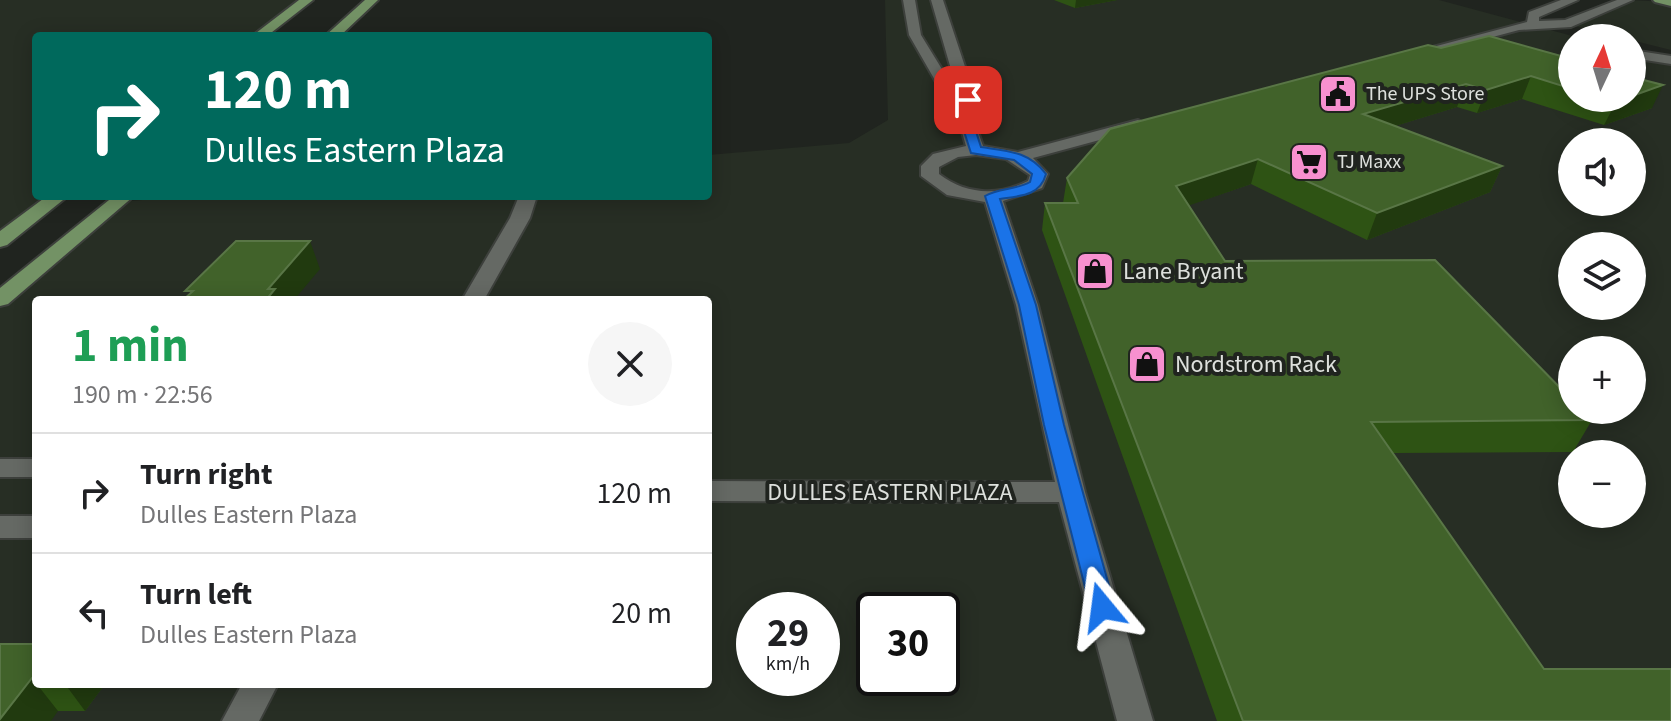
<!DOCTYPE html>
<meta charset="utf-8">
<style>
:root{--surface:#fff;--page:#f6f6f6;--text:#202124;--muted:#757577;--line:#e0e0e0}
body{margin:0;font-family:"Source Sans 3",sans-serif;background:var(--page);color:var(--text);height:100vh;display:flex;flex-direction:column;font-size:30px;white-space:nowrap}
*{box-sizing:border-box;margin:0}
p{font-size:26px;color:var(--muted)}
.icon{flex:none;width:44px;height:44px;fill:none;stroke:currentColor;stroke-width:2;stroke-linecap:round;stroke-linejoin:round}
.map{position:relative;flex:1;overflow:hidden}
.drawer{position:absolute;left:32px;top:296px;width:680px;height:392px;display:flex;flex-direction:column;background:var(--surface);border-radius:8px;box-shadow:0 4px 20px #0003}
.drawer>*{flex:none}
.guide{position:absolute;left:32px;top:32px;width:680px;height:168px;border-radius:8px;box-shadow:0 4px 20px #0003;background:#00695c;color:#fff;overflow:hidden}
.needle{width:52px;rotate:4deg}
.buttons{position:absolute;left:1558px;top:24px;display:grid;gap:16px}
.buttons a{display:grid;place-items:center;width:88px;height:88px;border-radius:50%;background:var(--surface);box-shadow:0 4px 20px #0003;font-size:40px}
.speed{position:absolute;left:736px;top:592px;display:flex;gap:16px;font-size:40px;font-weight:700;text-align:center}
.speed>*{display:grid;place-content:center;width:104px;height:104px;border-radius:50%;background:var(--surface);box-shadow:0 4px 20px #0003;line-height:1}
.speed small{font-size:20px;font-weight:400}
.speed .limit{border:4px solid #111;border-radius:12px;background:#fff;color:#111}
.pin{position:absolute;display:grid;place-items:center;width:68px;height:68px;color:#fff;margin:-34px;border-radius:16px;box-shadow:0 4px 12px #0006}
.me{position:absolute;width:88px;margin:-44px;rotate:344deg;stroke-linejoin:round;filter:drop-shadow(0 0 6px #0008)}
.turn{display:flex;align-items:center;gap:28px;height:168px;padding:0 40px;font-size:36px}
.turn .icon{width:104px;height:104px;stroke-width:2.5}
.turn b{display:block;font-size:56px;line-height:68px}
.round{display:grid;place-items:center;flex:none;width:84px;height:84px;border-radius:42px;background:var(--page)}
.headline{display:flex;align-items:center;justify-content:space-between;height:136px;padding:0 40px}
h1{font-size:48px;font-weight:700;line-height:60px;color:#1e9e55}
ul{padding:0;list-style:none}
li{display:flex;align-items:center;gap:24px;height:120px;padding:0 40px;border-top:2px solid var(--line)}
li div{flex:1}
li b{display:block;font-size:30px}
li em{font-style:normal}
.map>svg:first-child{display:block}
.built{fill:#272e24;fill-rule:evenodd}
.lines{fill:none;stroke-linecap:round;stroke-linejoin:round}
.minor-casing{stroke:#3d403c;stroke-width:4}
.major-casing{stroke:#3d403c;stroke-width:4}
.minor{fill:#656964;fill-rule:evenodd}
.major{fill:#739265;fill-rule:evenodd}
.wall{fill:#2e5314}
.shaded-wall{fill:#213a0f}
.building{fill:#41622a;stroke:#597646;stroke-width:2}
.route{fill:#1a73e8;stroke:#114b97;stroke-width:2}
.labels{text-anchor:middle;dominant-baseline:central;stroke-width:8;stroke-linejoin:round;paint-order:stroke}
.far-poi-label{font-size:20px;fill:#dde0dc;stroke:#20241f;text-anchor:start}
.poi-label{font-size:24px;fill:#dde0dc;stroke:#20241f;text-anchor:start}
.street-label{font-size:24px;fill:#dde0dc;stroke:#20241f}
</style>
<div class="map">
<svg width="1671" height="721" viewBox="0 0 1671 721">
<rect width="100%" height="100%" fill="#20241f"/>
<path class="built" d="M 0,0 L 307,0 L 259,36 L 36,36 L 36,196 L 59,196 L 0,241 Z
M 885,0 L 1439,0 L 1580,38 L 1572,38 L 1572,98 L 1632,98 L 1632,52 L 1671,62 L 1671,721 L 0,721 L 0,299 L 118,202 L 190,196 L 708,196 L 708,155 L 849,143 L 888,120 ZM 1572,142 L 1632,142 L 1632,202 L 1572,202 ZM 1572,246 L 1632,246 L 1632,306 L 1572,306 ZM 36,300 L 708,300 L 708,684 L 36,684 ZM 1572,350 L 1632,350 L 1632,410 L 1572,410 ZM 1572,454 L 1632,454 L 1632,514 L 1572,514 ZM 754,610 L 822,610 L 822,678 L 754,678 ZM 874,610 L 942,610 L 942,678 L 874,678 Z
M 1627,0 L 1671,2 L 1671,50 L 1567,24 Z"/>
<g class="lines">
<g class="minor-casing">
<path id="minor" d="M 903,0 L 915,0 L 921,35 L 959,97 L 931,0 L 943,0 L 976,100 L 974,120 L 983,146 L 1018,152 L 1138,120 L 1146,125 L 1144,128 L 1033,158 L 1048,174 L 1042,188 L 1003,201 L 1038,305 L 1085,492 L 1153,721 L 1117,721 L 1059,502 L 708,501 L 708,481 L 1055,482 L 1016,305 L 985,202 L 947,195 L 921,176 L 921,166 L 933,154 L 966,146 L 959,122 L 909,35 ZM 976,155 L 1006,159 L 1030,175 L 1028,181 C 998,196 966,195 939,174 L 939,167 L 958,157 Z
M 1561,0 L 1578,0 L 1539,17 L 1539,21 L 1565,20 L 1617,0 L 1633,0 L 1571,27 L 1519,30 L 1406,60 L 1399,56 L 1527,22 L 1529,12 Z
M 1632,50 L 1671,56 L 1671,64 L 1632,58 Z
M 519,196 L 537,196 L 530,218 L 484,300 L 462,300 L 510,218 Z
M 0,459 L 36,459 L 36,477 L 0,477 Z
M 0,516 L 36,516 L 36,538 L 0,538 Z
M 242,684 L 278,684 L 259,721 L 222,721 Z"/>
</g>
<g class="major-casing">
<path id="major" d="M 299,0 L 313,0 L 267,36 L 252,36 Z
M 365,0 L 378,0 L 340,36 L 325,36 Z
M 1653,0 L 1671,0 L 1671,6 L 1655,2 Z
M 47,196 L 68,196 L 7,245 L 0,247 L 0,231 Z
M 114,196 L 134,196 L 8,304 L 0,306 L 0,288 Z"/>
</g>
<use href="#minor" class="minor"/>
<use href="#major" class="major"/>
</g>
<path class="wall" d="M 1054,0 L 1117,0 L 1075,8 Z
M 1441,48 L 1572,59 L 1572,98 L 1632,98 L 1652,108 L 1604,125 L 1522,99 L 1477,113 L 1457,107 L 1395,126 L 1502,166 L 1490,192 L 1367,240 L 1251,184 L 1189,205 L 1225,261 L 1592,420 L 1573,452 L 1393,453 L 1544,669 L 1671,721 L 1217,721 L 1042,230 L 1045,203 L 1063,203 L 1067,178 Z
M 36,644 L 36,684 L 105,684 L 85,711 L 58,711 L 0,721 Z"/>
<path class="shaded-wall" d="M 1076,0 L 1117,0 L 1075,8 Z
M 1531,76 L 1522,99 L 1477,113 L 1486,90 Z
M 1466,84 L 1457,107 L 1356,138 L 1363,114 Z
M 1663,85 L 1652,108 L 1604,125 L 1616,102 L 1627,98 L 1632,98 L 1632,96 Z
M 1258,159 L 1251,184 L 1170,212 L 1176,186 Z
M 1502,166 L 1490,192 L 1367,240 L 1377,213 Z
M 310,241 L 320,269 L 294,300 L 266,300 L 268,289 Z
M 32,678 L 58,711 L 51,721 L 0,721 L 0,719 Z
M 65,684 L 105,684 L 85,711 Z"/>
<path class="building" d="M 1489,36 L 1572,59 L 1572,89 L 1531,76 L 1486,90 L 1466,84 L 1363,114 L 1502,166 L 1377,213 L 1258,159 L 1176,186 L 1225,261 L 1435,260 L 1572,400 L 1572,410 L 1582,410 L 1592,420 L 1371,422 L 1544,669 L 1671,669 L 1671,721 L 1243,721 L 1045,203 L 1078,203 L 1067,178 L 1110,129 L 1428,45 L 1441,48 Z
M 1632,77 L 1663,85 L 1632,96 Z
M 1603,98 L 1627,98 L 1616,102 Z
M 236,241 L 310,241 L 268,289 L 275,289 L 266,300 L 183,300 L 193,291 L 185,291 Z
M 0,644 L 36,644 L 36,678 L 32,678 L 0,719 Z"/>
<path class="route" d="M 964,98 L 974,100 L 973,122 L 981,147 C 1007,151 1029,151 1046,174 C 1040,196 1020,196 1000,199 L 1036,305 L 1064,425 L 1115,607 L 1111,614 L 1102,617 L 1094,614 L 1090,607 L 1044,425 L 1019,305 L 985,196 C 998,188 1016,190 1030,182 L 1032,174 L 1014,160 L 971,153 L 961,122 Z"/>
<defs>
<g id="civic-square" transform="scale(2)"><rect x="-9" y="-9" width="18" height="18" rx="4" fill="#f790cf" stroke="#20241f"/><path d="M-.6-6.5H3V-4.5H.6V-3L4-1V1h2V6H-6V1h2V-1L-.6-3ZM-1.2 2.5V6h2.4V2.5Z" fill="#111"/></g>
<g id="supermarket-square" transform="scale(2)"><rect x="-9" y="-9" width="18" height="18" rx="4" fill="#f790cf" stroke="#20241f"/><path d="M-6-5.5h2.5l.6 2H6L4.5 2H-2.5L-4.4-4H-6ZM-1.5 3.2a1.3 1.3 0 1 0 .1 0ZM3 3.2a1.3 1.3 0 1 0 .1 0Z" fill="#111"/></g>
<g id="shop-square" transform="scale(2)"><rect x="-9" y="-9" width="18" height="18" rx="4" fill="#f790cf" stroke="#20241f"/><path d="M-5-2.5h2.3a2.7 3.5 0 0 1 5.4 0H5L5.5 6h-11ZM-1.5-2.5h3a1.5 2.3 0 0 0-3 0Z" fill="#111"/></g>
</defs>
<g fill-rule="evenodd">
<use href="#civic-square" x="1338" y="94"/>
<use href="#supermarket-square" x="1309" y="162"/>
<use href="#shop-square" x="1095" y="271"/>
<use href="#shop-square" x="1147" y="364"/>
</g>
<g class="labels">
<g class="far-poi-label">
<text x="1366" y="94">The UPS Store</text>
<text x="1337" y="162">TJ Maxx</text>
</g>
<g class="poi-label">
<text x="1123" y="271">Lane Bryant</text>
<text x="1175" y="364">Nordstrom Rack</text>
</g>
<g class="street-label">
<text x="890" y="492">DULLES EASTERN PLAZA</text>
</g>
</g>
</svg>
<div class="buttons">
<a><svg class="needle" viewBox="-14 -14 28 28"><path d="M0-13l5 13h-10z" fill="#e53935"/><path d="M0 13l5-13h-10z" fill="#757577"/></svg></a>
<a><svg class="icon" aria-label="sound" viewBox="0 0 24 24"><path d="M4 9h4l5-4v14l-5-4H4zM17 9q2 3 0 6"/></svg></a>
<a><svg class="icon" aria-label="layers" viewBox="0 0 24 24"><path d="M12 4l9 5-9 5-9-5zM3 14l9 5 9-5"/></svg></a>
<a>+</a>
<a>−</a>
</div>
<div class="speed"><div>29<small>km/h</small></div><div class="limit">30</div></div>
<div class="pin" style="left:968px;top:100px;background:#d93025"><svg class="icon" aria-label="arrive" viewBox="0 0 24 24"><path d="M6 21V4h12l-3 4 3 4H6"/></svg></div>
<svg class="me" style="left:1102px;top:607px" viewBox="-20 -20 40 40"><path d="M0-17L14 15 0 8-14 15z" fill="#1a73e8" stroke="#fff" stroke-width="4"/></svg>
<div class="guide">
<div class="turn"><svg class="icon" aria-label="right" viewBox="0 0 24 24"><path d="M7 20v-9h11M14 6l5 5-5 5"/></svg><div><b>120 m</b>Dulles Eastern Plaza</div></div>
</div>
<section class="drawer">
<div class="headline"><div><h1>1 min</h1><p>190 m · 22:56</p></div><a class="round"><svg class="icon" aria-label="close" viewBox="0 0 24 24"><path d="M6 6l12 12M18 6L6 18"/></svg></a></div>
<ul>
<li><svg class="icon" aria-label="right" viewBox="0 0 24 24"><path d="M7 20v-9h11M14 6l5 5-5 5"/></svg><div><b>Turn right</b><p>Dulles Eastern Plaza</p></div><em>120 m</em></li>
<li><svg class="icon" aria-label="left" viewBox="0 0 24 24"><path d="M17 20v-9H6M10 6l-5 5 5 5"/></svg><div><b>Turn left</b><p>Dulles Eastern Plaza</p></div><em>20 m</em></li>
</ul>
</section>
</div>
